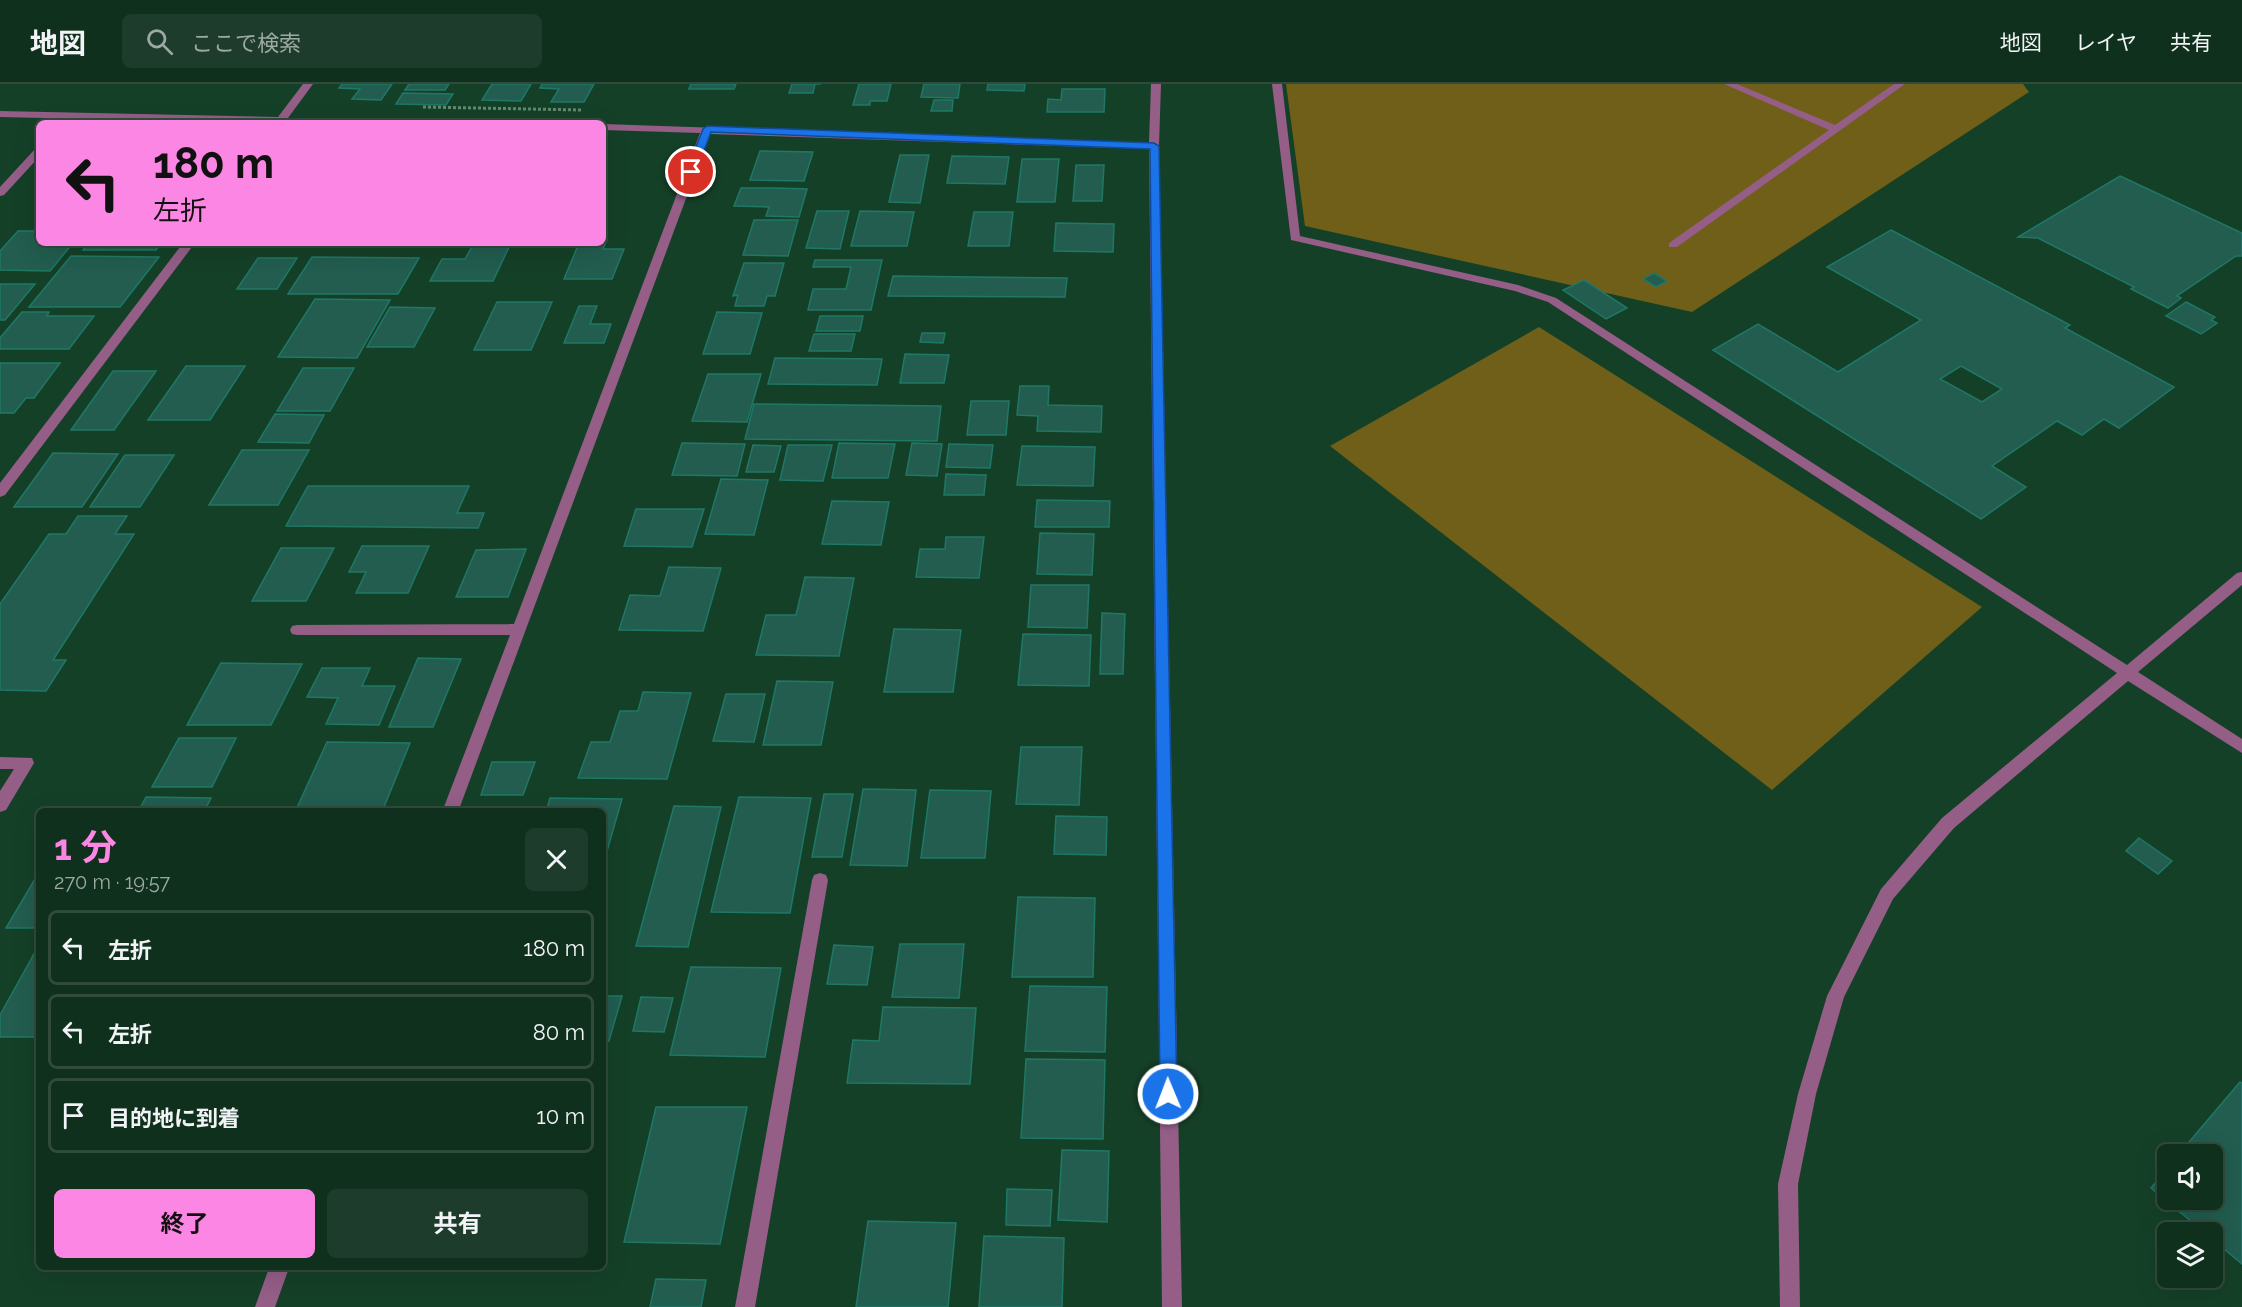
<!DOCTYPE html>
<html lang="ja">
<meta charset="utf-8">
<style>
:root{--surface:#10301e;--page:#1e3c2b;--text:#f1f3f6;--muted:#9ca9a4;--line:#304b3c;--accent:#fc86e3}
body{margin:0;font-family:Raleway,"Noto Sans JP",sans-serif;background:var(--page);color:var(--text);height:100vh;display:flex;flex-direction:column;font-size:22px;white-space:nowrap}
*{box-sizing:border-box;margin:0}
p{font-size:20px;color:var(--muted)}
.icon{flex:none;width:33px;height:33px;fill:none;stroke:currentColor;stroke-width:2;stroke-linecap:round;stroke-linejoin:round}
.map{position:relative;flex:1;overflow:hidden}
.drawer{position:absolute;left:36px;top:724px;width:570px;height:462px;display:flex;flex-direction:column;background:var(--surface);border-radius:9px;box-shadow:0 6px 24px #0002,0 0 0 2px var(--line)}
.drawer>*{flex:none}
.top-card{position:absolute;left:36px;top:36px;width:570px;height:126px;border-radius:9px;box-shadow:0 6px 24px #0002,0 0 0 2px var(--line);background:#fc86e3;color:#111;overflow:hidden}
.controls{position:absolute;left:2157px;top:1060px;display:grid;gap:12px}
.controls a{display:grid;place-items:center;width:66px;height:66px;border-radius:9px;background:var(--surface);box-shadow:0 6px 24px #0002,0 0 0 2px var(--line);font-size:30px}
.pin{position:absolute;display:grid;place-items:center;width:51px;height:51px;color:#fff;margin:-26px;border:3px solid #fff;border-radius:50%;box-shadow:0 2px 6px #0007}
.me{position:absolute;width:66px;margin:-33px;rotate:359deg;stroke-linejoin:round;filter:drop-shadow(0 0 4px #0008)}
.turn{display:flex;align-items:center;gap:21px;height:126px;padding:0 18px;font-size:27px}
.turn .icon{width:78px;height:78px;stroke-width:2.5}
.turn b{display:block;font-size:42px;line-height:51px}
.round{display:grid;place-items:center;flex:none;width:63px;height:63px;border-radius:9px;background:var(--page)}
.head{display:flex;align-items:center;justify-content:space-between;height:102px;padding:0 18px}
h1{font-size:36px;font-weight:700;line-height:45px;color:var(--accent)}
.action{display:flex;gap:12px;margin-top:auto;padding:12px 18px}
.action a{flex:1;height:69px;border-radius:9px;background:var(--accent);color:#111;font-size:24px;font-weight:700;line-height:69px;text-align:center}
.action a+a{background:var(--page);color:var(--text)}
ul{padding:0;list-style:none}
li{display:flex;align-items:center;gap:18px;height:75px;margin:0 12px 9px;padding:0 6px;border:3px solid var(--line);border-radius:9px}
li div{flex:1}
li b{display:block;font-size:22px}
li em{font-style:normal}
header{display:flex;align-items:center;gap:36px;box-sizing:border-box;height:84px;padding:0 30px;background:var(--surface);border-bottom:2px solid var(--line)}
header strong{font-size:28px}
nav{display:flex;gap:33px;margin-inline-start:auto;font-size:21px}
.search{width:420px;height:54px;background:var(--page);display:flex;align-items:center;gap:15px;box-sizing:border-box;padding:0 21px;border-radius:9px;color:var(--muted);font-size:22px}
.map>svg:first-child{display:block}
.green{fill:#6f5f18}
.building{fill:#225d4f;stroke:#1f7866;stroke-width:1.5;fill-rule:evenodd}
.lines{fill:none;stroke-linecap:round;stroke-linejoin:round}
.path{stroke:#608970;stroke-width:3;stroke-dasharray:3 2;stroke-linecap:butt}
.minor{fill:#945e87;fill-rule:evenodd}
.route{fill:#1a73e8;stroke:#114b97;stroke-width:1.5}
</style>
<header>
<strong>地図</strong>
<div class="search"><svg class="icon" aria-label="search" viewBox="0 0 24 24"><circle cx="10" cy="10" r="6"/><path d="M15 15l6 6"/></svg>ここで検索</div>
<nav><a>地図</a><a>レイヤ</a><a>共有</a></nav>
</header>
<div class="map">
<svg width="2242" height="1223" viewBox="0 0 2242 1223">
<rect width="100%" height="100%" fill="#154028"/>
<path class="green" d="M 1286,0 L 2023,0 L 2029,8 L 1692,228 L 1305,142 Z
M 1539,243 L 1982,523 L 1772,706 L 1330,362 Z"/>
<path class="building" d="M 342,0 L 392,0 L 381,16 L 352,15 L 360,5 L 339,4 Z
M 409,0 L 449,0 L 445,6 L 405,6 Z
M 492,0 L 531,0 L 521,17 L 482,16 Z
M 542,0 L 594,0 L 584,18 L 551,18 L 559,5 L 540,4 Z
M 691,0 L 736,0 L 734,5 L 689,5 Z
M 792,0 L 821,0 L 815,0 L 813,9 L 789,9 Z
M 859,0 L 891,0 L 887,17 L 870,17 L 870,21 L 853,21 Z
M 924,0 L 960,0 L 958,14 L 921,13 Z
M 988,0 L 1025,0 L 1024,7 L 987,6 Z
M 1062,5 L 1105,5 L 1104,28 L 1047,28 L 1048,15 L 1061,16 Z
M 403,9 L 453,10 L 446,21 L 396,20 Z
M 934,16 L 953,16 L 952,27 L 931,27 Z
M 760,67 L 813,68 L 804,97 L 750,96 Z
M 900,71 L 929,71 L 920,119 L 889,118 Z
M 952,72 L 1009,73 L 1005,100 L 947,99 Z
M 1022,75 L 1059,75 L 1055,118 L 1017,118 Z
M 1076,81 L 1104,81 L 1102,117 L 1073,117 Z
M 2120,92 L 2242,149 L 2242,172 L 2236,172 L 2177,212 L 2181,214 L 2168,224 L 2131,205 L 2134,203 L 2038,154 L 2018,153 Z
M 741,104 L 775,104 L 807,105 L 799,133 L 766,132 L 769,123 L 734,122 Z
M 817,127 L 849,127 L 840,165 L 806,164 Z
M 860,127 L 914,128 L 907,162 L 851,162 Z
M 974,128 L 1013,128 L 1009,162 L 968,162 Z
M 754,136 L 798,136 L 788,172 L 743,171 Z
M 1056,139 L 1114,140 L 1113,168 L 1054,167 Z
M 1891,146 L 2070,241 L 2065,244 L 2174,303 L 2119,344 L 2104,335 L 2082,351 L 2057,337 L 1992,382 L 2026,403 L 1981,435 L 1713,266 L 1758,240 L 1838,288 L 1921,236 L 1827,183 ZM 1961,282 L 2002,305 L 1982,318 L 1940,295 Z
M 18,147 L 39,147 L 39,159 L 73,159 L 50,187 L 0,186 L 0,167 Z
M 603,156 L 607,156 L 603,165 L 624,165 L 612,195 L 564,195 L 579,159 L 603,159 Z
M 89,159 L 161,159 L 156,166 L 83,166 Z
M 474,159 L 511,159 L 493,197 L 430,197 L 442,175 L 465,175 Z
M 71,172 L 159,173 L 120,223 L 29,223 Z
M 312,173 L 419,174 L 398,210 L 288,210 Z
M 258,174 L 297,174 L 277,205 L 237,205 Z
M 815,176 L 882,176 L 871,226 L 808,226 L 813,205 L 846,205 L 851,183 L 813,183 Z
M 744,179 L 784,179 L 775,212 L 767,212 L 764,222 L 735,222 L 738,211 L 733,212 Z
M 1654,189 L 1667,197 L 1656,203 L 1643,195 Z
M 893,192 L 1067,194 L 1065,213 L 888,212 Z
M 1584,196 L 1627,224 L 1606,235 L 1563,206 Z
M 0,200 L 35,200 L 5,236 L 0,236 Z
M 315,215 L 390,216 L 357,274 L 278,273 Z
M 497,218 L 552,218 L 531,266 L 474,266 Z
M 2186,218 L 2215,233 L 2211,236 L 2217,239 L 2201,250 L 2166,232 Z
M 579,222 L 597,222 L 590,240 L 611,240 L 604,259 L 564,259 Z
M 390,223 L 435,224 L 414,263 L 367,263 Z
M 22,228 L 49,228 L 47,232 L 94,232 L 69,265 L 0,265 L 0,254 Z
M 717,228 L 762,229 L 750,270 L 703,270 Z
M 820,232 L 863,232 L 860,247 L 816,247 Z
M 922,249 L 945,249 L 943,259 L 920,258 Z
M 814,250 L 855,250 L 851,267 L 809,267 Z
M 905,270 L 949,271 L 944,299 L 900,299 Z
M 775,274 L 882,275 L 877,301 L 768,300 Z
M 0,279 L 60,279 L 34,314 L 26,314 L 14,329 L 0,329 Z
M 186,282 L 245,282 L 210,336 L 148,336 Z
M 303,284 L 354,284 L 330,327 L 277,327 Z
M 113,287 L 156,287 L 114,346 L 71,346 Z
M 708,290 L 761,290 L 747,338 L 692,337 Z
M 1020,302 L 1049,302 L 1048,321 L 1102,322 L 1101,348 L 1037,347 L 1038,332 L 1017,331 Z
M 971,317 L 1009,317 L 1006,351 L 967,351 Z
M 754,320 L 941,322 L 937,357 L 745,355 Z
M 275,330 L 324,331 L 309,359 L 258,358 Z
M 682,359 L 745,360 L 737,392 L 672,391 Z
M 839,359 L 895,360 L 888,394 L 832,394 Z
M 912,359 L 942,360 L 937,392 L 906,391 Z
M 949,360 L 993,361 L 990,384 L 946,383 Z
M 753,361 L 781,362 L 774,388 L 746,388 Z
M 788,361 L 832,361 L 823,397 L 780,396 Z
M 1022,362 L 1095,363 L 1093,402 L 1017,401 Z
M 242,366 L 309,366 L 278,421 L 209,421 Z
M 53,369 L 118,370 L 82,423 L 14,423 Z
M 125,371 L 174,371 L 140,423 L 90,423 Z
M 946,390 L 986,391 L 984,411 L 944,411 Z
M 721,395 L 768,396 L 754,451 L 705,450 Z
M 308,402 L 469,402 L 457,429 L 484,429 L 478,444 L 286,442 Z
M 1037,416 L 1110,417 L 1109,443 L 1035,443 Z
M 832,417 L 889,418 L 881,461 L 822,460 Z
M 636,425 L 704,425 L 692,463 L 624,462 Z
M 78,432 L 127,432 L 115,450 L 134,450 L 53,576 L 66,576 L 46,607 L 0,606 L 0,520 L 49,450 L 66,450 Z
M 1040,449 L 1094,450 L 1092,491 L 1037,490 Z
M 946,453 L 984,453 L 979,494 L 916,493 L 920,465 L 945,465 Z
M 362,462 L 429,462 L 408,509 L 356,509 L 366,488 L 349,488 Z
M 281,464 L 334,464 L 306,517 L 252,517 Z
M 526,465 L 508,513 L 456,513 L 476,466 Z
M 669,483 L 721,484 L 703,547 L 619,546 L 630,511 L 660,512 Z
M 805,493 L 854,494 L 839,572 L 756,571 L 766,531 L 796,531 Z
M 1031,501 L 1089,501 L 1087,544 L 1028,543 Z
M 1102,529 L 1125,530 L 1123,590 L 1100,590 Z
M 894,545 L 961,546 L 953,608 L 884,608 Z
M 1023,550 L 1091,551 L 1089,602 L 1018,601 Z
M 418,574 L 461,575 L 433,643 L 389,643 Z
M 221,579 L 302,580 L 271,641 L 187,641 Z
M 322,584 L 370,584 L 362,602 L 395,602 L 379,641 L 326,640 L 338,614 L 307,613 Z
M 777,597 L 833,598 L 821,661 L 763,661 Z
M 643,608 L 691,609 L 667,695 L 578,694 L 591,658 L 610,658 L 620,627 L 638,627 Z
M 726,610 L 765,610 L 754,658 L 713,657 Z
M 179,654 L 236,654 L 212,703 L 152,703 Z
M 327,658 L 410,659 L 382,728 L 295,728 Z
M 1021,663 L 1082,663 L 1079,721 L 1016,720 Z
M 492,678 L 535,678 L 523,711 L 481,711 Z
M 863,705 L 916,706 L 907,782 L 850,781 Z
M 930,706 L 991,707 L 985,774 L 921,774 Z
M 824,710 L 853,710 L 842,773 L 812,773 Z
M 146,713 L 211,714 L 204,728 L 138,728 Z
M 739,713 L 811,714 L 790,829 L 711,828 Z
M 550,714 L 622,715 L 603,781 L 603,728 L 546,728 Z
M 674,722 L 721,723 L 688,863 L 636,862 Z
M 1056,732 L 1107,733 L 1106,771 L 1054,770 Z
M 2139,754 L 2172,777 L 2158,790 L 2126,767 Z
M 39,788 L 39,844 L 6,844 Z
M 1018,813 L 1095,814 L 1093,893 L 1012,893 Z
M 900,860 L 964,860 L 959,914 L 892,913 Z
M 39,861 L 39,953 L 0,953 L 0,931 Z
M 834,861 L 873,863 L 867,901 L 827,900 Z
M 691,883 L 781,884 L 765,973 L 670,971 Z
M 1030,902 L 1107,903 L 1105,968 L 1025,967 Z
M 603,912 L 622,912 L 609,957 L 603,957 Z
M 641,913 L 673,914 L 664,948 L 633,947 Z
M 883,923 L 976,924 L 970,1000 L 847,999 L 853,956 L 879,957 Z
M 1026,975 L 1105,976 L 1103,1055 L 1021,1054 Z
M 2240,998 L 2242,999 L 2242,1180 L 2212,1155 L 2212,1149 L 2205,1149 L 2151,1104 L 2168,1084 L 2168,1116 L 2212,1116 L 2212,1071 L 2178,1071 Z
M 656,1023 L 747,1023 L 720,1160 L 624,1158 Z
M 1062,1066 L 1109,1067 L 1107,1138 L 1058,1136 Z
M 1007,1105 L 1052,1106 L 1050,1142 L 1006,1141 Z
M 868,1137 L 956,1139 L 948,1223 L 856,1223 Z
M 984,1152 L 1064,1154 L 1062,1223 L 979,1223 Z
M 656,1195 L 706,1196 L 701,1223 L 650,1223 Z"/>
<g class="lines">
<path class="path" d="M 423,23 L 581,26"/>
<path class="minor" d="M 303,0 L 313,0 L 288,34 L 398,36 L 403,39 L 265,39 L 0,33 L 0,27 L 278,33 Z
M 1151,0 L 1161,0 L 1159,62 L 1182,1223 L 1162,1223 L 1149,65 L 710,50 L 458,728 L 442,728 L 510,551 L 297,551 L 292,550 L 290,546 L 292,542 L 297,541 L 514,540 L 700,49 L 603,46 L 603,40 L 1149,59 Z
M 1272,0 L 1282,0 L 1300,152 L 1518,201 L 1556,214 L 2127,581 L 2237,489 L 2242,488 L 2242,501 L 2138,588 L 2242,655 L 2242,669 L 2128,597 L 1954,744 L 1893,815 L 1844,913 L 1816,1010 L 1798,1100 L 1800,1223 L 1780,1223 L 1778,1100 L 1798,1010 L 1827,912 L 1881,805 L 1942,734 L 2117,589 L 1548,218 L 1515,207 L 1291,156 Z
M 1724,0 L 1737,0 L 1835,41 L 1894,0 L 1905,0 L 1677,163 L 1669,163 L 1669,159 L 1829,46 Z
M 39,64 L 39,73 L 4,111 L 0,112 L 0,103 L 35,65 Z
M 183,159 L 195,159 L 5,411 L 0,413 L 0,399 Z
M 0,673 L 32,674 L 34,679 L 6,726 L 0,728 L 0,707 L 14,685 L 0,685 Z
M 820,789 L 826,791 L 828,796 L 755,1223 L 735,1223 L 812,796 L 814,791 Z
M 269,1184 L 289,1184 L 275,1223 L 255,1223 Z"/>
</g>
<path class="route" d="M 707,42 L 1154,59 L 1159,62 L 1177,1010 L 1174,1016 L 1168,1018 L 1162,1016 L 1160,1010 L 1150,65 L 711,48 L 696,88 L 687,90 L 686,88 L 703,45 Z"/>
</svg>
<div class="controls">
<a><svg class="icon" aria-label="sound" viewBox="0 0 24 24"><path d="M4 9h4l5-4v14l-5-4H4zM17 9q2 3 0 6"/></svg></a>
<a><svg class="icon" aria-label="layers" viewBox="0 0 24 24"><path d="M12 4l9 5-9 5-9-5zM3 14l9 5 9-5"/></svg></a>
</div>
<div class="pin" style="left:691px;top:88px;background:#d93025"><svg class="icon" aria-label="arrive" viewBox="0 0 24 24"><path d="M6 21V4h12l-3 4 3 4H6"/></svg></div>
<svg class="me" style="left:1168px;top:1010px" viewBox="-20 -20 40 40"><circle r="17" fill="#1a73e8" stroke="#fff" stroke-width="3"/><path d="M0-11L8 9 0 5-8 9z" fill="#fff"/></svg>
<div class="top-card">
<div class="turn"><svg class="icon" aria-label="left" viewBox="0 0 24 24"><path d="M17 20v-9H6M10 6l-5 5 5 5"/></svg><div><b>180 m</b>左折</div></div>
</div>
<section class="drawer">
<div class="head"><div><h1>1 分</h1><p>270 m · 19:57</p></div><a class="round"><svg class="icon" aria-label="close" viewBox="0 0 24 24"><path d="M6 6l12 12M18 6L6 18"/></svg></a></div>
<ul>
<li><svg class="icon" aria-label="left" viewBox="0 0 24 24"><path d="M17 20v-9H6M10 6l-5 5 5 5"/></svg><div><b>左折</b></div><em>180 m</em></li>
<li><svg class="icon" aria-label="left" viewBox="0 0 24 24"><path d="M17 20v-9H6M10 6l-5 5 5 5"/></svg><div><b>左折</b></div><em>80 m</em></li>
<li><svg class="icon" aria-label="arrive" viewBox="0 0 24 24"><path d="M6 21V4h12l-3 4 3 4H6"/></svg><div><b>目的地に到着</b></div><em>10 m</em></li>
</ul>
<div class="action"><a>終了</a><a>共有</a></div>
</section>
</div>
